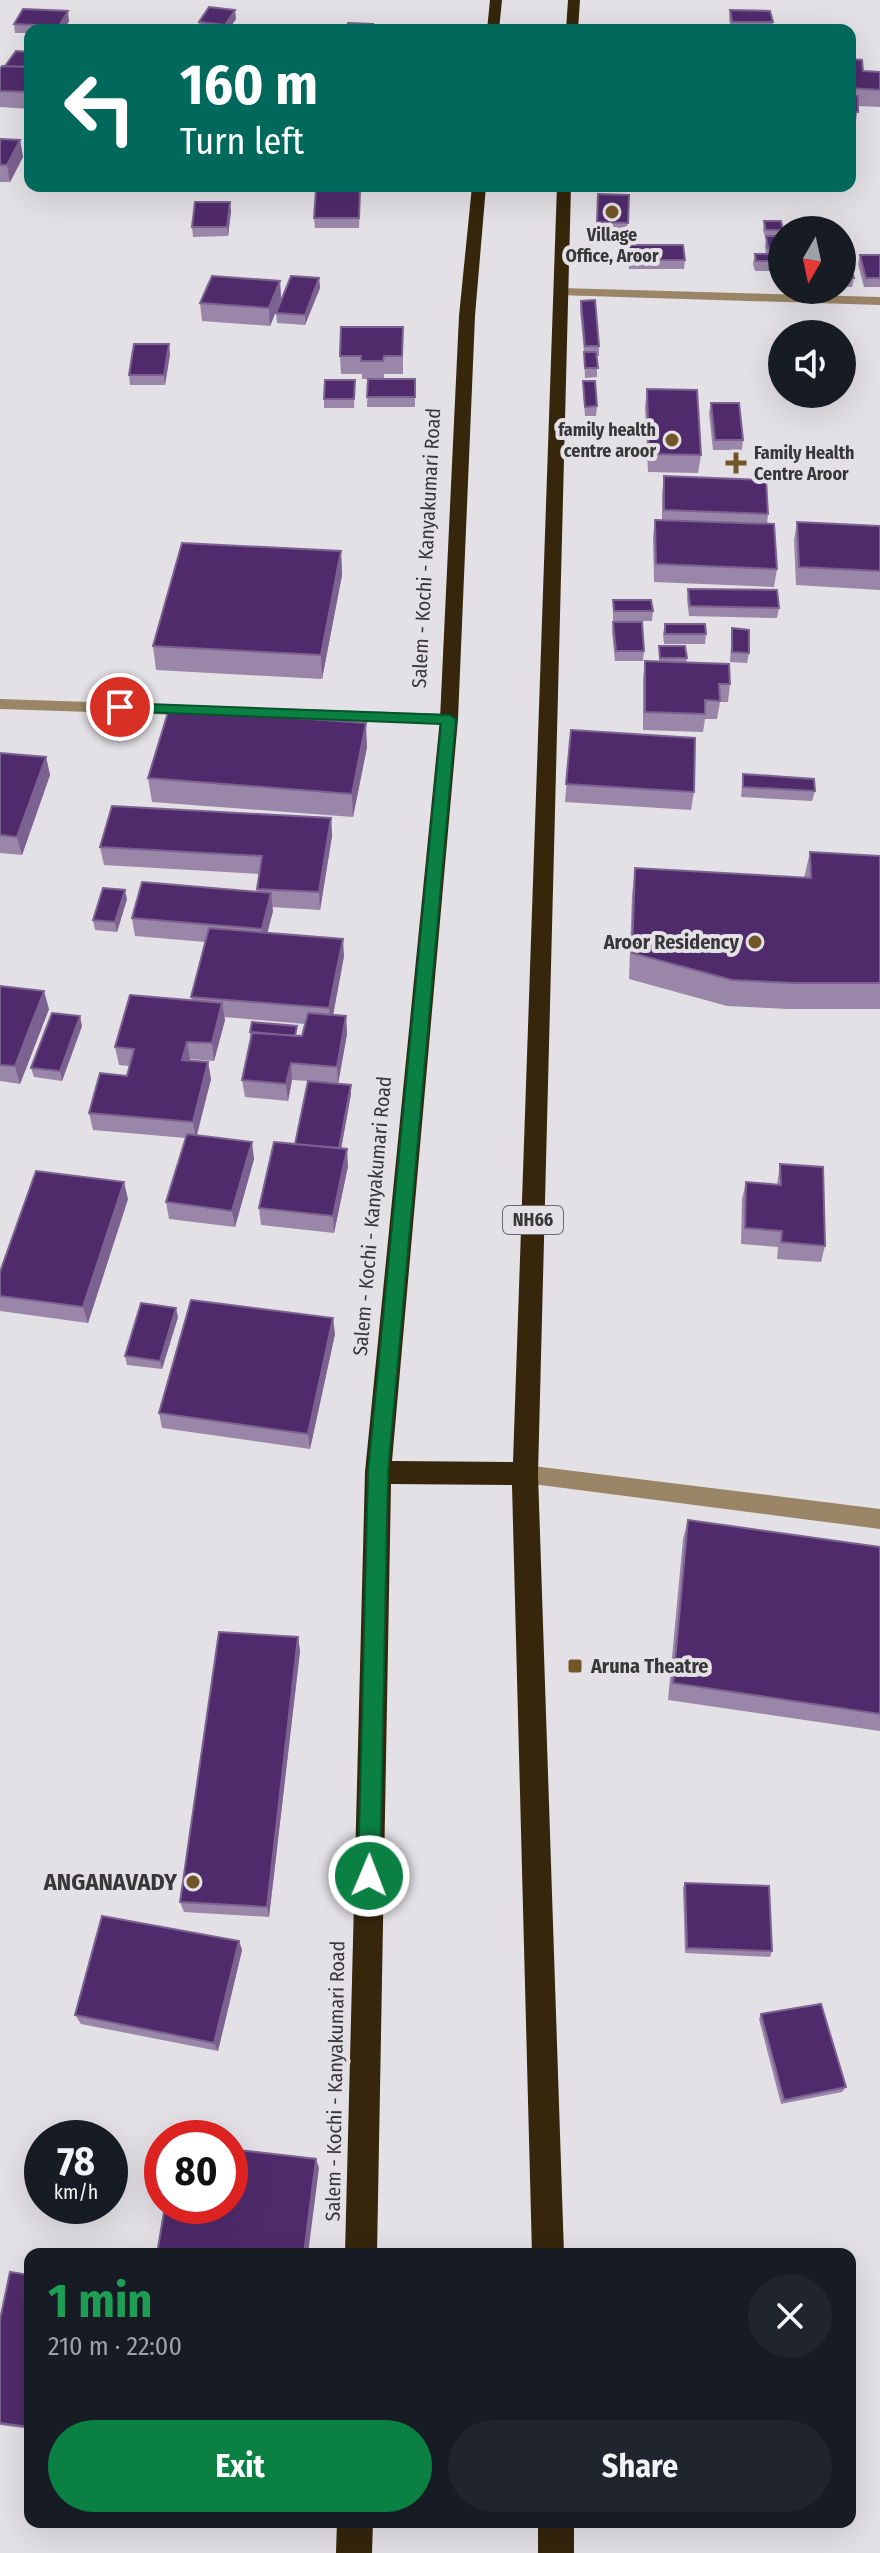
<!DOCTYPE html>
<meta charset="utf-8">
<style>
:root{--surface:#171b24;--page:#20242c;--text:#f1f3f6;--muted:#9ea1a6;--accent:#0b8043}
body{margin:0;font-family:"Fira Sans Condensed",sans-serif;background:var(--page);color:var(--text);height:100vh;display:flex;flex-direction:column;font-size:30px;white-space:nowrap}
*{box-sizing:border-box;margin:0}
p{font-size:26px;color:var(--muted)}
.icon{flex:none;width:44px;height:44px;fill:none;stroke:currentColor;stroke-width:2;stroke-linecap:round;stroke-linejoin:round}
.map{position:relative;flex:1;overflow:hidden}
.side{position:absolute;left:24px;top:2248px;width:832px;height:280px;display:flex;flex-direction:column;background:var(--surface);border-radius:16px;box-shadow:0 8px 32px #0002}
.side>*{flex:none}
.hud{position:absolute;left:24px;top:24px;width:832px;height:168px;border-radius:16px;box-shadow:0 8px 32px #0002;background:#00695c;color:#fff;overflow:hidden}
.needle{width:52px;rotate:189deg}
.tools{position:absolute;left:768px;top:216px;display:grid;gap:16px}
.tools a{display:grid;place-items:center;width:88px;height:88px;border-radius:50%;background:var(--surface);box-shadow:0 8px 32px #0002;font-size:40px}
.speed{position:absolute;left:24px;top:2120px;display:flex;gap:16px;font-size:40px;font-weight:700;text-align:center}
.speed>*{display:grid;place-content:center;width:104px;height:104px;border-radius:50%;background:var(--surface);box-shadow:0 8px 32px #0002;line-height:1}
.speed small{font-size:20px;font-weight:400}
.speed .limit{border:12px solid #d22;background:#fff;color:#111}
.pin{position:absolute;display:grid;place-items:center;width:68px;height:68px;color:#fff;margin:-34px;border:4px solid #fff;border-radius:50%;box-shadow:0 2px 8px #0007}
.me{position:absolute;width:88px;margin:-44px;rotate:1deg;stroke-linejoin:round;filter:drop-shadow(0 0 6px #0008)}
.turn{display:flex;align-items:center;gap:28px;height:168px;padding:0 24px;font-size:36px}
.turn .icon{width:104px;height:104px;stroke-width:2.5}
.turn b{display:block;font-size:56px;line-height:68px}
.round{display:grid;place-items:center;flex:none;width:84px;height:84px;border-radius:42px;background:var(--page)}
.overview{display:flex;align-items:center;justify-content:space-between;height:136px;padding:0 24px}
h1{font-size:48px;font-weight:700;line-height:60px;color:#1e9e55}
.action{display:flex;gap:16px;margin-top:auto;padding:16px 24px}
.action a{flex:1;height:92px;border-radius:48px;background:var(--accent);color:#fff;font-size:32px;font-weight:700;line-height:92px;text-align:center}
.action a+a{background:var(--page);color:var(--text)}
.map>svg:first-child{display:block}
.lines{fill:none;stroke-linecap:round;stroke-linejoin:round}
.minor{fill:#9a8566;fill-rule:evenodd}
.highway{fill:#35260c;fill-rule:evenodd}
.wall{fill:#9a86a8}
.shaded-wall{fill:#7c6290}
.building{fill:#502b6c;stroke:#7c6290;stroke-width:2}
.route{fill:#0b8043;stroke:#07532c;stroke-width:2}
.poi-dot{fill:#725629;stroke:#e3e1e5;stroke-width:3}
.labels{text-anchor:middle;dominant-baseline:central;stroke-width:8;stroke-linejoin:round;paint-order:stroke}
.far-poi-label{font-size:18px;font-weight:bold;fill:#373638;stroke:#e3e1e5}
.shield{fill:#e3e1e5;stroke:#6b696c;stroke-width:2}
.shield-label{font-size:18px;font-weight:bold;fill:#373638}
.street-label{font-size:20px;fill:#373638;stroke:#e3e1e5}
.poi-label{font-size:20px;font-weight:bold;fill:#373638;stroke:#e3e1e5;text-anchor:end}
.near-poi-label{font-size:24px;font-weight:bold;fill:#373638;stroke:#e3e1e5;text-anchor:end}
</style>
<div class="map">
<svg width="880" height="2553" viewBox="0 0 880 2553">
<rect width="100%" height="100%" fill="#e3e1e5"/>
<g class="lines">
<path class="minor" d="M 561,288 L 880,297 L 880,305 L 557,295 L 555,292 Z
M 0,699 L 449,714 L 457,719 L 449,724 L 0,709 Z
M 525,1465 L 880,1509 L 880,1529 L 525,1483 L 517,1481 L 514,1474 L 517,1467 Z"/>
<path class="highway" d="M 490,0 L 502,0 L 499,30 L 487,30 Z
M 568,0 L 580,0 L 578,30 L 566,30 Z
M 472,186 L 486,186 L 475,316 L 458,719 L 392,1461 L 513,1462 L 557,186 L 571,186 L 538,1474 L 564,2254 L 532,2254 L 512,1485 L 391,1484 L 377,2254 L 345,2254 L 365,1472 L 440,719 L 459,316 Z
M 337,2522 L 373,2522 L 372,2553 L 336,2553 Z
M 538,2522 L 574,2522 L 574,2553 L 538,2553 Z"/>
</g>
<path class="wall" d="M 730,10 L 773,22 L 772,30 L 731,30 L 729,19 Z
M 236,19 L 228,30 L 199,30 L 199,22 Z
M 69,21 L 64,30 L 30,30 L 30,33 L 15,33 L 14,24 Z
M 30,52 L 30,109 L 0,107 L 0,91 L 5,66 Z
M 850,59 L 863,71 L 880,72 L 880,107 L 858,106 L 855,129 L 850,129 Z
M 0,139 L 20,140 L 23,157 L 10,182 L 0,182 Z
M 598,194 L 629,195 L 627,233 L 596,232 Z
M 360,199 L 359,228 L 315,228 L 314,218 Z
M 231,211 L 228,236 L 193,237 L 192,227 Z
M 764,221 L 782,230 L 782,271 L 755,271 L 753,264 L 755,254 L 766,254 L 765,246 L 766,240 L 763,230 Z
M 629,245 L 685,260 L 684,269 L 629,269 L 628,255 Z
M 860,255 L 880,255 L 880,287 L 864,287 L 858,264 Z
M 842,266 L 854,278 L 852,287 L 842,287 Z
M 319,278 L 320,288 L 305,325 L 277,323 L 276,313 Z
M 280,281 L 281,299 L 270,326 L 202,321 L 200,303 Z
M 581,301 L 599,346 L 599,356 L 597,356 L 597,377 L 585,378 L 584,352 L 580,310 Z
M 403,327 L 403,374 L 384,374 L 384,379 L 415,379 L 415,407 L 367,407 L 368,379 L 362,379 L 362,374 L 341,374 L 340,356 Z
M 170,354 L 165,385 L 130,385 L 129,375 Z
M 355,380 L 354,408 L 324,408 L 324,399 Z
M 583,381 L 597,406 L 596,416 L 585,416 L 583,391 Z
M 647,389 L 701,455 L 698,473 L 648,472 L 645,407 Z
M 711,403 L 743,440 L 742,450 L 713,450 L 709,413 Z
M 664,476 L 768,514 L 767,524 L 777,569 L 774,587 L 654,582 L 653,538 L 655,520 L 662,520 L 662,494 Z
M 797,522 L 880,526 L 880,590 L 796,585 L 794,540 Z
M 341,551 L 342,575 L 322,679 L 156,670 L 153,646 Z
M 688,589 L 779,608 L 777,618 L 689,616 L 687,599 Z
M 613,600 L 653,611 L 652,621 L 613,621 Z
M 613,622 L 644,651 L 643,661 L 615,661 L 612,632 Z
M 665,624 L 706,634 L 705,644 L 664,644 L 663,634 Z
M 732,628 L 749,653 L 747,663 L 730,662 Z
M 659,646 L 687,658 L 686,663 L 730,684 L 728,702 L 720,702 L 717,719 L 705,719 L 703,732 L 643,730 L 643,679 L 645,661 L 659,662 Z
M 571,730 L 694,792 L 691,810 L 565,802 Z
M 367,747 L 353,817 L 152,802 L 148,778 Z
M 0,753 L 46,757 L 50,775 L 22,855 L 0,853 Z
M 743,774 L 815,791 L 812,801 L 741,797 Z
M 331,818 L 332,836 L 320,910 L 272,907 L 273,911 L 267,933 L 344,956 L 333,1015 L 346,1016 L 347,1034 L 338,1084 L 351,1085 L 351,1094 L 341,1149 L 348,1166 L 334,1233 L 261,1225 L 259,1208 L 295,1144 L 308,1081 L 292,1080 L 288,1101 L 245,1097 L 242,1080 L 251,1039 L 250,1032 L 302,1036 L 305,1024 L 224,1017 L 225,1020 L 214,1061 L 190,1059 L 190,1061 L 208,1062 L 211,1079 L 196,1135 L 254,1159 L 235,1227 L 169,1219 L 166,1202 L 186,1138 L 93,1130 L 89,1113 L 127,1076 L 130,1066 L 119,1065 L 115,1047 L 192,1000 L 191,997 L 205,942 L 135,936 L 132,918 L 257,892 L 259,874 L 104,865 L 100,847 Z
M 810,852 L 880,856 L 880,1009 L 788,1009 L 727,1006 L 629,979 L 632,895 L 635,868 L 804,878 Z
M 127,899 L 117,932 L 95,930 L 93,920 Z
M 0,986 L 49,1009 L 20,1084 L 0,1081 Z
M 82,1026 L 62,1081 L 34,1077 L 31,1068 Z
M 780,1164 L 825,1246 L 821,1262 L 777,1259 L 778,1247 L 741,1244 L 742,1199 L 746,1182 L 777,1185 Z
M 128,1199 L 88,1323 L 0,1311 L 0,1272 Z
M 178,1317 L 162,1369 L 127,1365 L 125,1356 Z
M 335,1334 L 310,1449 L 162,1428 L 159,1413 Z
M 688,1520 L 880,1547 L 880,1731 L 668,1700 L 683,1539 Z
M 298,1637 L 300,1651 L 269,1917 L 184,1912 L 180,1902 Z
M 685,1883 L 772,1951 L 770,1957 L 685,1953 L 683,1888 Z
M 239,1941 L 242,1950 L 218,2051 L 81,2024 L 75,2015 Z
M 761,2014 L 846,2087 L 842,2092 L 781,2104 L 759,2019 Z
M 30,2275 L 30,2429 L 0,2425 L 0,2320 Z"/>
<path class="shaded-wall" d="M 235,10 L 236,19 L 228,30 L 225,30 L 225,25 Z
M 68,11 L 69,21 L 64,30 L 60,30 L 59,26 Z
M 20,140 L 23,157 L 10,182 L 7,165 Z
M 230,202 L 231,211 L 228,236 L 227,227 Z
M 319,278 L 320,288 L 305,325 L 305,315 Z
M 280,281 L 281,299 L 270,326 L 269,308 Z
M 169,344 L 170,354 L 165,385 L 164,375 Z
M 341,551 L 342,575 L 322,679 L 321,655 Z
M 366,723 L 367,747 L 353,817 L 352,794 Z
M 46,757 L 50,775 L 22,855 L 17,837 Z
M 331,818 L 332,836 L 320,910 L 319,892 Z
M 125,890 L 127,899 L 117,932 L 115,922 Z
M 271,893 L 273,911 L 264,946 L 262,929 Z
M 343,939 L 344,956 L 331,1026 L 329,1008 Z
M 44,991 L 49,1009 L 20,1084 L 15,1066 Z
M 222,1003 L 225,1020 L 214,1061 L 212,1043 Z
M 80,1016 L 82,1026 L 62,1081 L 60,1071 Z
M 346,1016 L 347,1034 L 338,1084 L 337,1067 Z
M 187,1042 L 190,1059 L 185,1077 L 182,1060 Z
M 208,1062 L 211,1079 L 196,1139 L 193,1122 Z
M 291,1063 L 292,1080 L 288,1101 L 286,1084 Z
M 351,1085 L 351,1094 L 339,1160 L 338,1150 Z
M 252,1142 L 254,1159 L 235,1227 L 232,1211 Z
M 347,1149 L 348,1166 L 334,1233 L 333,1216 Z
M 124,1182 L 128,1199 L 88,1323 L 83,1307 Z
M 176,1308 L 178,1317 L 162,1369 L 160,1361 Z
M 333,1318 L 335,1334 L 310,1449 L 308,1434 Z
M 298,1637 L 300,1651 L 269,1917 L 267,1907 Z
M 239,1941 L 242,1950 L 218,2051 L 214,2043 Z
M 316,2159 L 319,2168 L 308,2254 L 304,2254 Z"/>
<path class="building" d="M 209,7 L 235,10 L 225,25 L 199,22 Z
M 23,9 L 68,11 L 59,26 L 14,24 Z
M 730,10 L 770,11 L 773,22 L 732,22 Z
M 348,23 L 373,24 L 371,30 L 347,30 Z
M 100,27 L 135,30 L 97,30 Z
M 16,51 L 30,52 L 30,67 L 5,66 Z
M 850,59 L 862,60 L 863,71 L 880,72 L 880,90 L 850,88 Z
M 2,66 L 30,67 L 30,92 L 0,91 L 0,69 Z
M 850,95 L 858,96 L 858,112 L 850,112 Z
M 0,139 L 20,140 L 7,165 L 0,165 Z
M 316,190 L 360,190 L 359,218 L 314,218 Z
M 598,194 L 629,195 L 628,223 L 597,222 Z
M 195,202 L 230,202 L 227,227 L 192,227 Z
M 764,221 L 781,221 L 783,230 L 766,230 Z
M 766,236 L 782,236 L 782,248 L 768,248 Z
M 629,245 L 683,245 L 685,260 L 630,260 Z
M 755,254 L 782,254 L 782,261 L 756,261 Z
M 860,255 L 880,255 L 880,278 L 866,278 Z
M 842,266 L 850,266 L 854,278 L 842,278 Z
M 212,276 L 280,281 L 269,308 L 200,303 Z
M 291,276 L 319,278 L 305,315 L 276,313 Z
M 595,300 L 599,346 L 585,346 L 581,301 Z
M 341,327 L 403,327 L 402,356 L 384,356 L 383,361 L 361,361 L 361,356 L 340,356 Z
M 134,344 L 169,344 L 164,375 L 129,375 Z
M 584,352 L 596,352 L 598,368 L 585,368 Z
M 368,379 L 415,379 L 415,397 L 367,397 Z
M 325,380 L 355,380 L 354,399 L 324,399 Z
M 583,381 L 595,381 L 597,406 L 585,407 Z
M 647,389 L 697,390 L 701,455 L 649,454 Z
M 711,403 L 739,403 L 743,440 L 715,440 Z
M 664,476 L 766,480 L 768,514 L 664,510 Z
M 655,520 L 774,524 L 777,569 L 656,564 Z
M 797,522 L 880,526 L 880,571 L 799,567 Z
M 182,543 L 341,551 L 321,655 L 153,646 Z
M 688,589 L 777,590 L 779,608 L 690,606 Z
M 613,600 L 651,600 L 653,611 L 614,611 Z
M 613,622 L 642,622 L 644,651 L 616,651 Z
M 665,624 L 705,624 L 706,634 L 665,634 Z
M 732,628 L 749,630 L 749,653 L 732,652 Z
M 659,646 L 685,646 L 687,658 L 660,658 Z
M 645,661 L 729,664 L 730,684 L 719,684 L 720,701 L 705,700 L 705,714 L 645,712 Z
M 169,709 L 366,723 L 352,794 L 148,778 Z
M 571,730 L 695,738 L 694,792 L 566,784 Z
M 0,753 L 46,757 L 17,837 L 0,835 Z
M 743,774 L 814,779 L 815,791 L 743,787 Z
M 112,806 L 331,818 L 319,892 L 257,889 L 262,856 L 100,847 Z
M 810,852 L 880,856 L 880,983 L 794,983 L 732,980 L 632,953 L 635,868 L 811,878 Z
M 142,882 L 271,893 L 262,929 L 132,918 Z
M 103,888 L 125,890 L 115,922 L 93,920 Z
M 209,928 L 343,939 L 329,1008 L 191,997 Z
M 0,986 L 44,991 L 15,1066 L 0,1065 Z
M 130,995 L 222,1003 L 212,1043 L 187,1042 L 182,1060 L 208,1062 L 193,1122 L 89,1113 L 100,1073 L 127,1076 L 134,1049 L 115,1047 Z
M 52,1013 L 80,1016 L 60,1071 L 31,1068 Z
M 308,1013 L 346,1016 L 337,1067 L 291,1063 L 286,1084 L 242,1080 L 252,1033 L 302,1036 Z
M 252,1022 L 297,1026 L 295,1036 L 250,1032 Z
M 308,1081 L 351,1085 L 339,1148 L 295,1144 Z
M 187,1134 L 252,1142 L 232,1211 L 166,1202 Z
M 274,1142 L 347,1149 L 333,1216 L 259,1208 Z
M 780,1164 L 823,1167 L 825,1246 L 781,1242 L 782,1231 L 745,1228 L 746,1182 L 781,1185 Z
M 36,1171 L 124,1182 L 83,1307 L 0,1296 L 0,1272 Z
M 191,1300 L 333,1318 L 308,1434 L 159,1413 Z
M 141,1303 L 176,1308 L 160,1361 L 125,1356 Z
M 688,1520 L 880,1547 L 880,1714 L 673,1683 Z
M 219,1632 L 298,1637 L 267,1907 L 180,1902 Z
M 685,1883 L 769,1886 L 772,1951 L 687,1948 Z
M 102,1916 L 239,1941 L 214,2043 L 75,2015 Z
M 821,2004 L 846,2087 L 784,2100 L 761,2014 Z
M 230,2149 L 316,2159 L 304,2254 L 157,2254 L 165,2206 L 230,2206 Z
M 10,2272 L 30,2275 L 30,2427 L 0,2423 L 0,2320 Z"/>
<path class="route" d="M 120,703 L 449,715 L 456,719 L 388,1472 L 380,1876 L 377,1884 L 369,1887 L 361,1884 L 358,1876 L 368,1472 L 441,724 L 115,711 L 113,707 Z"/>
<g class="poi-dot">
<circle cx="612" cy="212" r="8"/>
<circle cx="672" cy="440" r="8"/>
<path d="M732 451h8v8h8v8h-8v8h-8v-8h-8v-8h8z"/>
<circle cx="755" cy="942" r="8"/>
<rect x="567" y="1658" width="16" height="16" rx="4"/>
<circle cx="193" cy="1882" r="8"/>
</g>
<g class="labels">
<g class="far-poi-label">
<text x="612" y="235">Village<tspan x="612" dy="21">Office, Aroor</tspan></text>
<text x="656" y="430" text-anchor="end">family health<tspan x="656" dy="21">centre aroor</tspan></text>
<text x="754" y="453" text-anchor="start">Family Health<tspan x="754" dy="21">Centre Aroor</tspan></text>
</g>
<rect class="shield" x="503" y="1206" width="60" height="28" rx="6"/>
<g class="shield-label">
<text x="533" y="1220">NH66</text>
</g>
<g class="street-label">
<text transform="translate(426 548) rotate(-87)">Salem - Kochi - Kanyakumari Road</text>
<text transform="translate(372 1216) rotate(-85)">Salem - Kochi - Kanyakumari Road</text>
<text transform="translate(335 2081) rotate(-89)">Salem - Kochi - Kanyakumari Road</text>
</g>
<g class="poi-label">
<text x="739" y="942">Aroor Residency</text>
<text x="591" y="1666" text-anchor="start">Aruna Theatre</text>
</g>
<g class="near-poi-label">
<text x="177" y="1882">ANGANAVADY</text>
</g>
</g>
</svg>
<div class="tools">
<a><svg class="needle" viewBox="-14 -14 28 28"><path d="M0-13l5 13h-10z" fill="#e53935"/><path d="M0 13l5-13h-10z" fill="#9ea1a6"/></svg></a>
<a><svg class="icon" aria-label="sound" viewBox="0 0 24 24"><path d="M4 9h4l5-4v14l-5-4H4zM17 9q2 3 0 6"/></svg></a>
</div>
<div class="speed"><div>78<small>km/h</small></div><div class="limit">80</div></div>
<div class="pin" style="left:120px;top:707px;background:#d93025"><svg class="icon" aria-label="arrive" viewBox="0 0 24 24"><path d="M6 21V4h12l-3 4 3 4H6"/></svg></div>
<svg class="me" style="left:369px;top:1876px" viewBox="-20 -20 40 40"><circle r="17" fill="#0b8043" stroke="#fff" stroke-width="3"/><path d="M0-11L8 9 0 5-8 9z" fill="#fff"/></svg>
<div class="hud">
<div class="turn"><svg class="icon" aria-label="left" viewBox="0 0 24 24"><path d="M17 20v-9H6M10 6l-5 5 5 5"/></svg><div><b>160 m</b>Turn left</div></div>
</div>
<section class="side">
<div class="overview"><div><h1>1 min</h1><p>210 m · 22:00</p></div><a class="round"><svg class="icon" aria-label="close" viewBox="0 0 24 24"><path d="M6 6l12 12M18 6L6 18"/></svg></a></div>
<div class="action"><a>Exit</a><a>Share</a></div>
</section>
</div>
